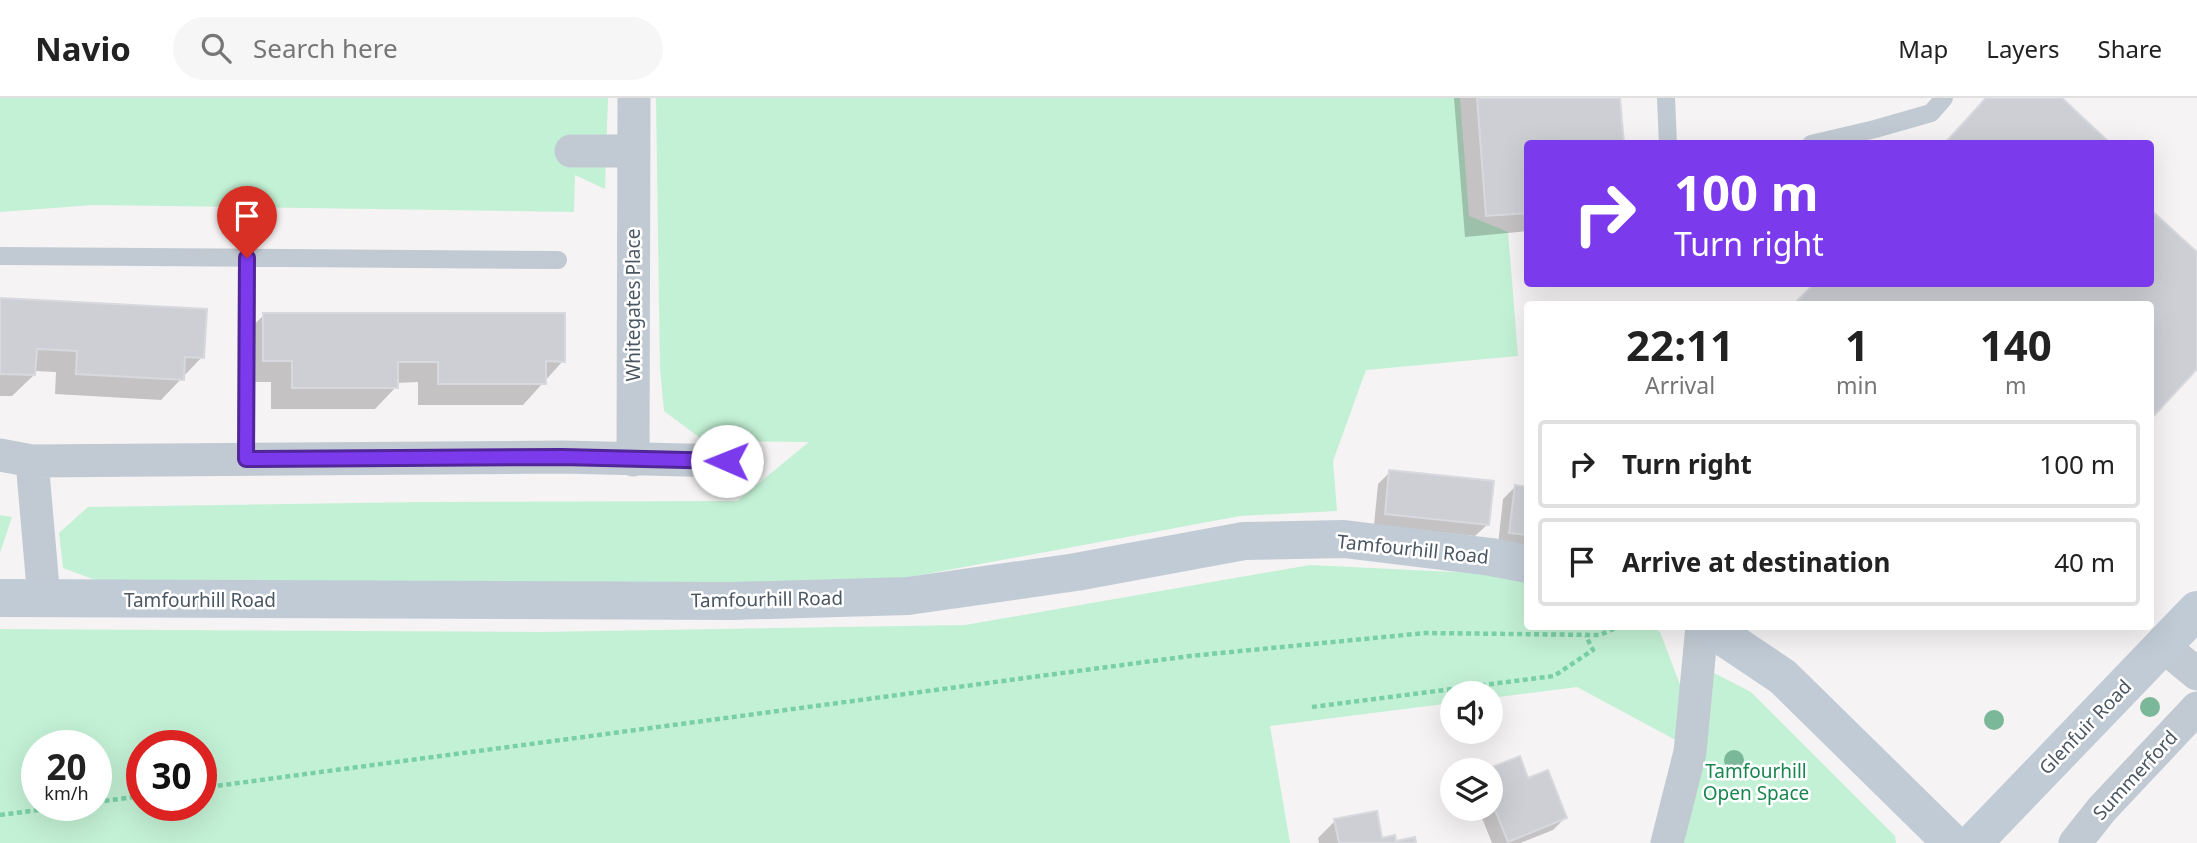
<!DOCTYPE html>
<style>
:root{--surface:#fff;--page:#f6f6f6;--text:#222;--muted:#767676;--line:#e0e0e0}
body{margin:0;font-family:"Noto Sans",sans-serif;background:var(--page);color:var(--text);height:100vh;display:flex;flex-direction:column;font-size:26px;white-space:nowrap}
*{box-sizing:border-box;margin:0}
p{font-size:23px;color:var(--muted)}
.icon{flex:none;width:38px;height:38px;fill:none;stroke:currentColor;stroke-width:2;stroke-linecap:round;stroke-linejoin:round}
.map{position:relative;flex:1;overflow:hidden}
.panel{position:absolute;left:1524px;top:203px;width:630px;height:329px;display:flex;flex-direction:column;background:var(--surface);border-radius:7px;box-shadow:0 7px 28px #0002}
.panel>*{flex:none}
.banner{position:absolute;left:1524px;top:42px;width:630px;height:147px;border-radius:7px;box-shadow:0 7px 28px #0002;background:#7c3aed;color:#fff;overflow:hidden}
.tools{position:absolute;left:1440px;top:583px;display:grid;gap:14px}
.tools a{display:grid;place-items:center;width:63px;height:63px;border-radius:50%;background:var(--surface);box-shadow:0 7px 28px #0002;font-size:35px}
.speed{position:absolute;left:21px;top:632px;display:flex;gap:14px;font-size:35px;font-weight:700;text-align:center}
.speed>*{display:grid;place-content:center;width:91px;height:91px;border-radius:50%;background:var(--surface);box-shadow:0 7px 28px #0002;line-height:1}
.speed small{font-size:18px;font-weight:400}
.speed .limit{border:10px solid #d22;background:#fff;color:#111}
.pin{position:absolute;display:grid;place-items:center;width:60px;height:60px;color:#fff;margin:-72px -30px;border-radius:50% 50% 50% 0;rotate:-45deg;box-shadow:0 0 7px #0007}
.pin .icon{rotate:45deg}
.me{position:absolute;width:77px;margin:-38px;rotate:271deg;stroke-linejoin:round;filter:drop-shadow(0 0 5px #0008)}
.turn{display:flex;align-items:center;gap:24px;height:147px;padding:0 35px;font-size:32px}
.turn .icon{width:91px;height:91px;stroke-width:2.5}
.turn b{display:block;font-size:49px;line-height:60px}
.eta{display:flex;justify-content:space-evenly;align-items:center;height:119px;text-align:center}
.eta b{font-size:42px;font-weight:700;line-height:49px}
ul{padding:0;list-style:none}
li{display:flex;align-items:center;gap:21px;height:88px;margin:0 14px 10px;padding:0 21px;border:4px solid var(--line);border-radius:7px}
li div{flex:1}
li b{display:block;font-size:26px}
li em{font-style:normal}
header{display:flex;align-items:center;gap:42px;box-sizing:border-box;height:98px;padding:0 35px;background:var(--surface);border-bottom:2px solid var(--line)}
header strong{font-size:33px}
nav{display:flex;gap:38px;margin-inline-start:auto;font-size:24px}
.search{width:490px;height:63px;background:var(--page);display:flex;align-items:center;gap:18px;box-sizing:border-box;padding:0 24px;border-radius:38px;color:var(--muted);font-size:26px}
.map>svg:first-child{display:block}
.green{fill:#c3f1d5;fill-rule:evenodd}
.shadow{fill:#0003}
.building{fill:#cdcfd5;stroke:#d7d9de;stroke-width:2}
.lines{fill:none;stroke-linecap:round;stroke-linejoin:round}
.path{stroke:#7ad0a6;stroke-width:4.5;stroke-dasharray:5 3.5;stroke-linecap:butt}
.lane{stroke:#c1cad2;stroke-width:18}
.street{stroke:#c1cad2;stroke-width:33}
.secondary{stroke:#c1cbd6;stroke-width:38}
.tree{fill:#7bb799}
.route-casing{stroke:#51269a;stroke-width:18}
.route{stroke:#7c3aed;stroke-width:12}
.labels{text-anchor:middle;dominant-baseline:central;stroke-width:5;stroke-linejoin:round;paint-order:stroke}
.street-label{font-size:19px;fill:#4a5661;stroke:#fff}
.park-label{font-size:19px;fill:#17864f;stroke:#fff}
</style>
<header>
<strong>Navio</strong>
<div class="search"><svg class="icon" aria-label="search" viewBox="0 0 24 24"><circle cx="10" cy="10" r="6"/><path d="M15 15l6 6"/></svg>Search here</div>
<nav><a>Map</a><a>Layers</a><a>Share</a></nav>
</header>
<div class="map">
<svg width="2197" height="745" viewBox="0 0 2197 745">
<rect width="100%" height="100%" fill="#f5f3f3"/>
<path class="green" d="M 0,0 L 608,0 L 605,91 L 575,77 L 574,114 L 93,107 L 0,114 Z
M 656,0 L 1460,0 L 1469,118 L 1508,134 L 1518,258 L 1366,272 L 1333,363 L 1337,413 L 1240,418 L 899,481 L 563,488 L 106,486 L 63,470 L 59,435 L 88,409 L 424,404 L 737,403 L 809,344 L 704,343 L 664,313 L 660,270 Z
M 0,417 L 12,419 L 0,455 Z
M 1310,467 L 1515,477 L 1528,480 L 1528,528 L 1652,529 L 1660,534 L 1681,589 L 1683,646 L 1577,589 L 1491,600 L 1491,595 L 1452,595 L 1452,605 L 1270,628 L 1290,745 L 0,745 L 0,531 L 539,534 L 965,527 ZM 37,648 L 96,648 L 96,707 L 37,707 ZM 142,648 L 201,648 L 201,707 L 142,707 Z
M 1714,575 L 1751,594 L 1895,738 L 1896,745 L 1684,745 Z"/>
<path class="shadow" d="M 1454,0 L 1618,0 L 1528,46 L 1528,133 L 1465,139 Z
M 2151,114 L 2197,157 L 2197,270 L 2151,319 L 2151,206 L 1795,206 L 1815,186 L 2151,186 Z
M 0,202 L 202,259 L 161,302 L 55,296 L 56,274 L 34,273 L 34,277 L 12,298 L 0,298 Z
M 264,217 L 563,263 L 523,307 L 418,307 L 418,284 L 396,285 L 396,289 L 375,311 L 271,311 L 271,284 L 242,284 L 242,238 Z
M 1390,374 L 1488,426 L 1475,438 L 1374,427 L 1378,386 Z
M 1515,389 L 1528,391 L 1528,450 L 1498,447 L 1503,401 Z
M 1519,660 L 1527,682 L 1565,720 L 1553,732 L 1520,745 L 1492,745 L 1478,710 L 1491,710 L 1489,672 Z
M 1335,723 L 1381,742 L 1395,745 L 1319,745 L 1318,740 Z"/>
<path class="building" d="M 1477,0 L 1620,0 L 1624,46 L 1528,46 L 1528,115 L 1486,118 Z
M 1986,0 L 2062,0 L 2111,46 L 1944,46 Z
M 2151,112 L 2197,154 L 2197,271 L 2151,321 L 2151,206 L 1794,206 L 1814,186 L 2151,186 Z
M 0,200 L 207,211 L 204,260 L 185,259 L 184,282 L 76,276 L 77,253 L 37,251 L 35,277 L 0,276 Z
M 263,215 L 565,215 L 565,264 L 546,263 L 546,286 L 438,286 L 438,264 L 398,264 L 398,290 L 292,290 L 292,263 L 263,263 Z
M 1389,372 L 1494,383 L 1489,427 L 1385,416 Z
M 1515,387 L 1528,389 L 1528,437 L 1509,435 Z
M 1520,658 L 1528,680 L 1548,672 L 1567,720 L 1508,744 L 1491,702 L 1491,672 L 1485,672 Z
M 1377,713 L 1382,740 L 1395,737 L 1396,743 L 1415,739 L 1416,745 L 1339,745 L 1334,721 Z"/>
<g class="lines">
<path class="path" d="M 1312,609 L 1554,578 L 1593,552 L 1586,538
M 201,690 L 1190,558 L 1425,535 L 1600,537 L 1620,528
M 96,704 L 142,698
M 0,717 L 77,707"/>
<path class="lane" d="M 1666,0 L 1668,46
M 1811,46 L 1875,31 L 1931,15 L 1944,0
M 0,158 L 558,162
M 246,361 L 247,160"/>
<path class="street" d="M 571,53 L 634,53
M 0,357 L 32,363 L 562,359 L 727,363
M 633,362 L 634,3
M 32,363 L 44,501
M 2163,548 L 2197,576
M 1667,745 L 1690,654 L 1702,528
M 2075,745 L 2102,711 L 2197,610"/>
<path class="secondary" d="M 0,500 L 732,503 L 908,498 L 1076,474 L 1244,443 L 1344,441 L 1491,459 L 1528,466
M 1707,528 L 1783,579 L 1952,745
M 1973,745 L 2197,512"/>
</g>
<g class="tree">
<circle cx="2150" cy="609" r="10"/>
<circle cx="1994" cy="622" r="10"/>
<circle cx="1734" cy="662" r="10"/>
</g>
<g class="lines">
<g class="route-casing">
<path id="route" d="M 247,160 L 246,361 L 562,359 L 727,363"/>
</g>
<use href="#route" class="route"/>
</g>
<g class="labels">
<g class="street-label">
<text transform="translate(633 207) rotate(-90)">Whitegates Place</text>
<text transform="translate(1413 451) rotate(6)">Tamfourhill Road</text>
<text transform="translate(767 501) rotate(-1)">Tamfourhill Road</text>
<text x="200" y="502">Tamfourhill Road</text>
<text transform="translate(2085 629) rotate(-46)">Glenfuir Road</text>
<text transform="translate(2135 677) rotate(-47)">Summerford</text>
</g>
<g class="park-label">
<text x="1756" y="673">Tamfourhill<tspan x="1756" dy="22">Open Space</tspan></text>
</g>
</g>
</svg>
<div class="tools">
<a><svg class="icon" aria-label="sound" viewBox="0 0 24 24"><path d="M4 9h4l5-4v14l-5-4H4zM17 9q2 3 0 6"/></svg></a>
<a><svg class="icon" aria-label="layers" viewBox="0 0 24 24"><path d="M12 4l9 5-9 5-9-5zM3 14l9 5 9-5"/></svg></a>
</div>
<div class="speed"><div>20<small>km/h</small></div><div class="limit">30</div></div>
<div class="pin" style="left:247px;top:160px;background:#d93025"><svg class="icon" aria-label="arrive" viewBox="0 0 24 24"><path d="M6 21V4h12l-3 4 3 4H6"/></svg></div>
<svg class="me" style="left:727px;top:363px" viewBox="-20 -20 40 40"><circle r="19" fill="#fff"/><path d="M0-13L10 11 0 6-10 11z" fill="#7c3aed"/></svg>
<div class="banner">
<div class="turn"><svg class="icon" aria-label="right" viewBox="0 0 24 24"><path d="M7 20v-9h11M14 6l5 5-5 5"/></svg><div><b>100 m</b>Turn right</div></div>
</div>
<section class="panel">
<div class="eta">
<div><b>22:11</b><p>Arrival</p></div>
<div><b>1</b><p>min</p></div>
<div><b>140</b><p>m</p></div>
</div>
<ul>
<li><svg class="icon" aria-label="right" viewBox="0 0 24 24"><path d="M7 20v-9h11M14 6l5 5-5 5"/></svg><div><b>Turn right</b></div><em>100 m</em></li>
<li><svg class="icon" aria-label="arrive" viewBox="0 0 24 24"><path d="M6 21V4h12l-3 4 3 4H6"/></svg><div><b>Arrive at destination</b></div><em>40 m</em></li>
</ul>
</section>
</div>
